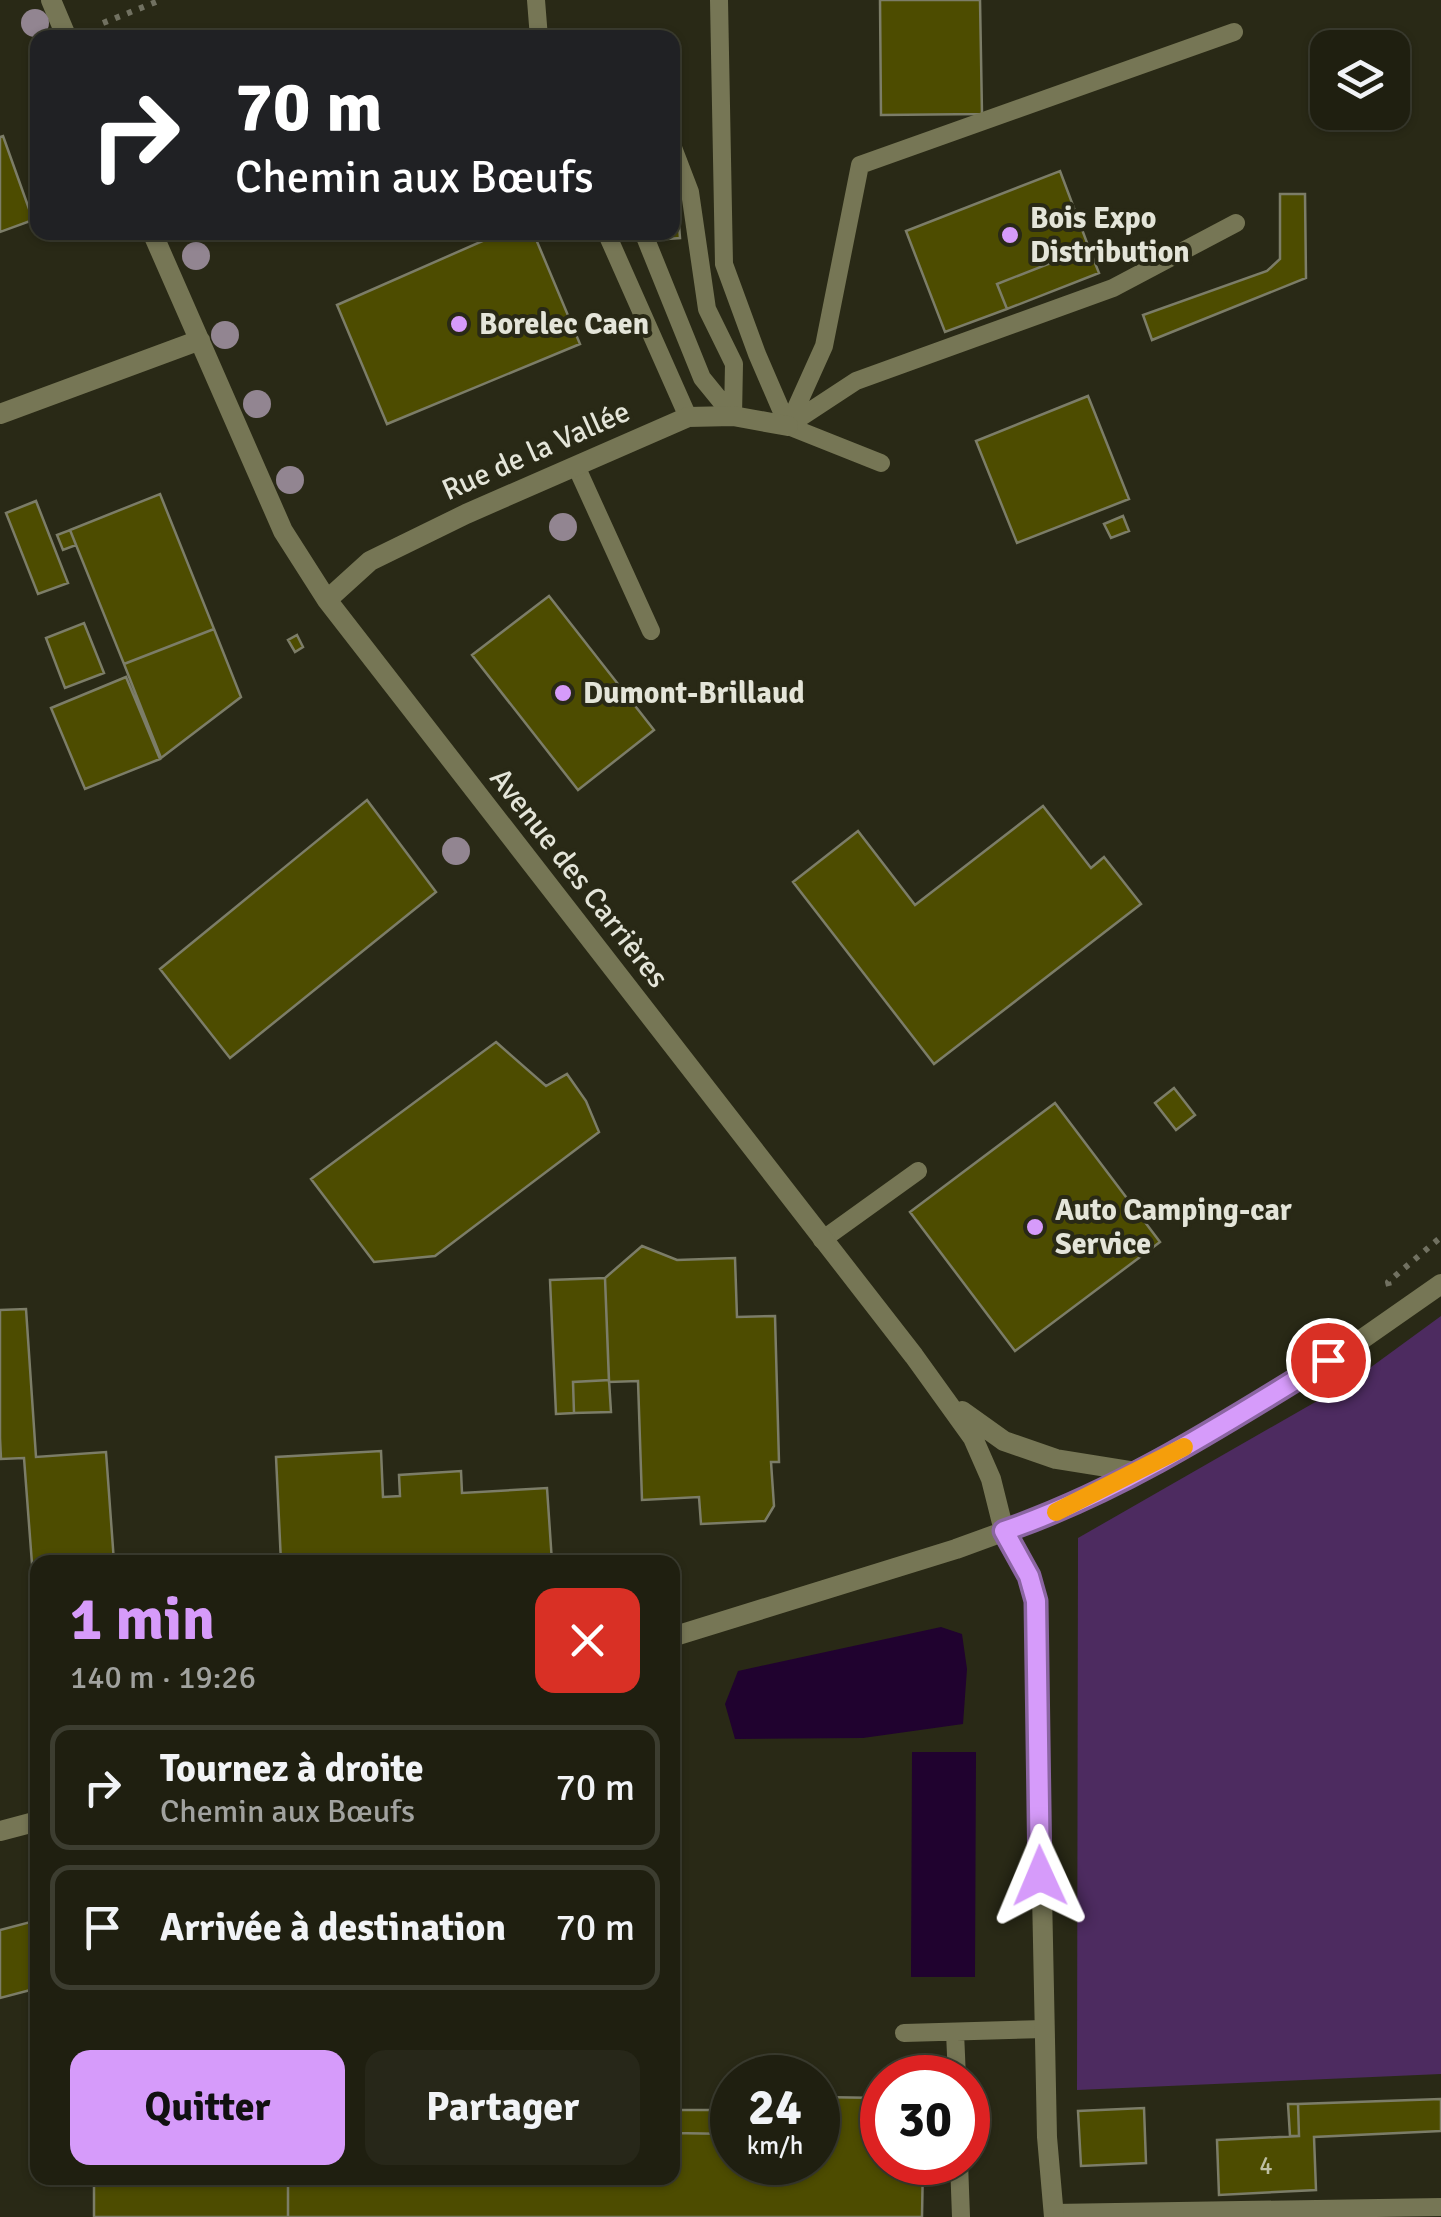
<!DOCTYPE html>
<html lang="fr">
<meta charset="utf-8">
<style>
:root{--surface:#1f1f10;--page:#272719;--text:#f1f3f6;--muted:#a1a29f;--line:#3c3d30;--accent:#d69bfa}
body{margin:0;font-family:Signika,sans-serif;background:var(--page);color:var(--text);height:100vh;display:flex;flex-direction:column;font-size:38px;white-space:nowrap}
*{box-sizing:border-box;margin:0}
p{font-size:32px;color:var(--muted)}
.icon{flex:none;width:55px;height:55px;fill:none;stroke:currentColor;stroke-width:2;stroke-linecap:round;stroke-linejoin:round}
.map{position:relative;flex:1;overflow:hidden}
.panel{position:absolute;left:30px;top:1555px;width:650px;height:630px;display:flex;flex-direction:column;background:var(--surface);border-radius:20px;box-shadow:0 2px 8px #0004,0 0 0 2px var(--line)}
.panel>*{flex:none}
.top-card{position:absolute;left:30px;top:30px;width:650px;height:210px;border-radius:20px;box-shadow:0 2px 8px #0004,0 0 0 2px var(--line);background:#202124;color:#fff;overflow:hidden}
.fabs{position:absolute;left:1310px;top:30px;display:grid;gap:20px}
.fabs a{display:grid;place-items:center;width:100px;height:100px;border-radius:20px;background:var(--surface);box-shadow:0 2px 8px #0004,0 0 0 2px var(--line);font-size:50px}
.speed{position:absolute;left:710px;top:2055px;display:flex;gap:20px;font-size:50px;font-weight:700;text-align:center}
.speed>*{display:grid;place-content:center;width:130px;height:130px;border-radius:50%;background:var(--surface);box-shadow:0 2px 8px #0004,0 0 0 2px var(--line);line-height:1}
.speed small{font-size:25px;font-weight:400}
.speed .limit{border:15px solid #d22;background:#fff;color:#111}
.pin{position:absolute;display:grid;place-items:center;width:85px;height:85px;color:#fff;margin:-42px;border:5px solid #fff;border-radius:50%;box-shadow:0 2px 10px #0007}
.me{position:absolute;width:110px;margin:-55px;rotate:359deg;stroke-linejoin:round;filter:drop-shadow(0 0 8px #0008)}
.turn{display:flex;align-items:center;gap:35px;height:210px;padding:0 40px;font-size:45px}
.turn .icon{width:130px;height:130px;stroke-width:2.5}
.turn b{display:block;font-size:70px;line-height:85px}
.round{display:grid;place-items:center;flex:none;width:105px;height:105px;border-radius:20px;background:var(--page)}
.overview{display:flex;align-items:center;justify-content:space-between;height:170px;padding:0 40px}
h1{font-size:60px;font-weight:800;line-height:75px;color:var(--accent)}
.action{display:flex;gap:20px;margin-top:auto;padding:20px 40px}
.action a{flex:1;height:115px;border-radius:20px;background:var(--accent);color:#111;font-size:40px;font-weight:800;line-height:115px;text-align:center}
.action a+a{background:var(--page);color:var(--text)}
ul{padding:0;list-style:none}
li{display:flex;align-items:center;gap:30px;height:125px;margin:0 20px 15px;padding:0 20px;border:5px solid var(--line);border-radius:20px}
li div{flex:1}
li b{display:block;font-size:38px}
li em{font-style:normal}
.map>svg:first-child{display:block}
.green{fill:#4d2b60}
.water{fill:#20022f}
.building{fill:#4d4c00;stroke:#7c7d68;stroke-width:2.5}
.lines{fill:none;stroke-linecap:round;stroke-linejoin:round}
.path{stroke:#717161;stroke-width:6;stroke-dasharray:5 8;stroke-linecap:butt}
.service{stroke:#767655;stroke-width:18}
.minor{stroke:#767655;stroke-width:20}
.tree{fill:#928591}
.route-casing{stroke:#8b65a2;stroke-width:25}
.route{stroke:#d69bfa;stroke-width:18}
.slow{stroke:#f59e0b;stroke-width:18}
.poi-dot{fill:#d69bfa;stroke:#292916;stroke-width:4}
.labels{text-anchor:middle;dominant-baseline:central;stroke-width:8;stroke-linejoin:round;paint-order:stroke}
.number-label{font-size:25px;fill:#bebfa3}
.poi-label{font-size:30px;font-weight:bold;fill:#e4e5d9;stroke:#292916;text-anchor:start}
.street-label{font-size:30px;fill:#e4e5d9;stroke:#292916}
</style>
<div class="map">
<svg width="1441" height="2217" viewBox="0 0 1441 2217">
<rect width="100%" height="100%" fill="#292916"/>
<path class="green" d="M 1441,1316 L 1441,2074 L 1077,2090 L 1078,1538 L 1352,1381 Z"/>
<path class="water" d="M 941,1627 L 962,1634 L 967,1669 L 963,1724 L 863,1738 L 735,1739 L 725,1704 L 738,1671 Z
M 912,1752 L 976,1752 L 975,1977 L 911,1977 Z"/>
<path class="building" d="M 880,0 L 980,0 L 982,114 L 881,115 Z
M 3,136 L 33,220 L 0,232 L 0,137 Z
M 1060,171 L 1089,248 L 997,284 L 1007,309 L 945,332 L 906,231 Z
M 1280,194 L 1305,194 L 1306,278 L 1152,340 L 1143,315 L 1267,271 L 1280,259 Z
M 672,197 L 677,197 L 680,238 L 654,240 L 654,232 L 672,232 Z
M 503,232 L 533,232 L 580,344 L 387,424 L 337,305 Z
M 1089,248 L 1099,273 L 1007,309 L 997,284 Z
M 1088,396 L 1129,499 L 1017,543 L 976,441 Z
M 160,494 L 214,629 L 124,664 L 70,530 Z
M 36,501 L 68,583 L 38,594 L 6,513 Z
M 1123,516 L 1129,531 L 1111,538 L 1104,524 Z
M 70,530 L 76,545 L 63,550 L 57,535 Z
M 549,596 L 654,730 L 578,790 L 472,655 Z
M 84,623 L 104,673 L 65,688 L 46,638 Z
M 214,629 L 241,697 L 161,758 L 124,664 Z
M 297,635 L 303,647 L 295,652 L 288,640 Z
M 126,677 L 160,759 L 85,789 L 51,708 Z
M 367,800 L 436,892 L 230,1058 L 160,969 Z
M 1043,806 L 1091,868 L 1104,857 L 1141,904 L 934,1064 L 793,882 L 858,831 L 915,905 Z
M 496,1042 L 546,1086 L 567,1074 L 586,1101 L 599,1132 L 435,1256 L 374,1262 L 311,1179 Z
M 1174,1088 L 1195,1115 L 1176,1130 L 1155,1103 Z
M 1055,1103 L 1160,1242 L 1015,1351 L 910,1212 Z
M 642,1246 L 677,1260 L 735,1258 L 737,1317 L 775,1316 L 779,1462 L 771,1462 L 774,1506 L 765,1521 L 701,1524 L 699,1497 L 642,1500 L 638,1381 L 609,1382 L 605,1278 Z
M 605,1278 L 609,1380 L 573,1382 L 574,1413 L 556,1414 L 550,1280 Z
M 26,1309 L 36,1457 L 106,1452 L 114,1562 L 38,1562 L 38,1643 L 24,1458 L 1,1459 L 0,1438 L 0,1310 Z
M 609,1380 L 611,1412 L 574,1413 L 573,1382 Z
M 381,1451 L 383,1497 L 400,1496 L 399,1475 L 461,1471 L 462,1493 L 547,1488 L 552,1562 L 281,1562 L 276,1457 Z
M 38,1920 L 38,1988 L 0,1998 L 0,1930 Z
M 818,2097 L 882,2098 L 882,2162 L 923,2162 L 922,2217 L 288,2217 L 288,2178 L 672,2178 L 672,2133 L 732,2134 L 732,2162 L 818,2162 Z
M 1441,2099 L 1441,2131 L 1314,2137 L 1316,2190 L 1219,2195 L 1217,2140 L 1299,2136 L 1298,2104 Z
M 1288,2104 L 1298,2104 L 1299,2136 L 1290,2136 Z
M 1144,2108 L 1146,2163 L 1081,2166 L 1078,2111 Z
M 672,2110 L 732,2110 L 732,2134 L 672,2133 Z
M 94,2178 L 288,2178 L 288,2217 L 94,2217 Z"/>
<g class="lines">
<path class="path" d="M 103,23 L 161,0
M 1389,1286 L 1388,1282 L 1441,1237"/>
<path class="service" d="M 536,0 L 539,38
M 719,0 L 724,264 L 757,354 L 788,426 L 881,463
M 672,145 L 690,192 L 707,309 L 734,364 L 733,416
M 606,232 L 688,417
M 643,232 L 702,378 L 733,416
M 789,425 L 856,381 L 1113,288 L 1236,223
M 788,426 L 824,346 L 860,165 L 1234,32
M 576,466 L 651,631
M 822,1240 L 918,1171
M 955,2032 L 957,2078
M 904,2033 L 1044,2029
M 959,2162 L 961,2217
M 1053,2213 L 1441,2207"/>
<path class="minor" d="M 51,0 L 67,38
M 152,232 L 283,531 L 327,600 L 914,1356 L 973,1438 L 991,1479 L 1004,1531 L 1029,1576 L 1036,1601 L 1047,2137 L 1054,2217
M 0,414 L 200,340
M 327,600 L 370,561 L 466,514 L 688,417 L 733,416 L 788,426
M 962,1411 L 1004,1441 L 1056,1459 L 1137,1472
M 672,1637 L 956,1549 L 1052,1514 L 1209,1433 L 1358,1342 L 1441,1284
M 0,1831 L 38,1821"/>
</g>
<g class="tree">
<circle cx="35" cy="23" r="14"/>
<circle cx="196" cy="256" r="14"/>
<circle cx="225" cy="335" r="14"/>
<circle cx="257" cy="404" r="14"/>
<circle cx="290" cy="480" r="14"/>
<circle cx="563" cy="527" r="14"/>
<circle cx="456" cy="851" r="14"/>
</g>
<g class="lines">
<g class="route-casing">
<path id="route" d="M 1040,1876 L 1036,1601 L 1029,1576 L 1004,1531 C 1120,1491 1224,1424 1328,1360"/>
</g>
<use href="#route" class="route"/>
<path class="slow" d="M 1056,1512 L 1184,1447"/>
</g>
<g class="poi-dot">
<circle cx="1010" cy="235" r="10"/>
<circle cx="459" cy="324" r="10"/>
<circle cx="563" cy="693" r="10"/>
<circle cx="1035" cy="1227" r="10"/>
</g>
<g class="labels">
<g class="number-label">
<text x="1266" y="2165">4</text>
</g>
<g class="poi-label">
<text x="1030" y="218">Bois Expo<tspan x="1030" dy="34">Distribution</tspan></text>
<text x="479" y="324">Borelec Caen</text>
<text x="583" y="693">Dumont-Brillaud</text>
<text x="1055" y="1210">Auto Camping-car<tspan x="1055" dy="34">Service</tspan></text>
</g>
<g class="street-label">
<text transform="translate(536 451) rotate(-24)">Rue de la Vallée</text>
<text transform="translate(579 878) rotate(52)">Avenue des Carrières</text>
</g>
</g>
</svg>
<div class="fabs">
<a><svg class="icon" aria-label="layers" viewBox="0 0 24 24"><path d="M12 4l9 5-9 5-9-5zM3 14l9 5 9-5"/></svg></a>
</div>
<div class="speed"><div>24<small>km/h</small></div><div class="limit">30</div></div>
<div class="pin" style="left:1328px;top:1360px;background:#d93025"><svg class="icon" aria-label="arrive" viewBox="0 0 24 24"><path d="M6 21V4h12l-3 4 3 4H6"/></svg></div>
<svg class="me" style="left:1040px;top:1876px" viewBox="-20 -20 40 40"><path d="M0-17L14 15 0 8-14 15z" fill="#d69bfa" stroke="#fff" stroke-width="4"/></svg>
<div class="top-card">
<div class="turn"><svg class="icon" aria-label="right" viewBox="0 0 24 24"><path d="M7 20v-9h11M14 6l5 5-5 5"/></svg><div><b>70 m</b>Chemin aux Bœufs</div></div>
</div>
<section class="panel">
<div class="overview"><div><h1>1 min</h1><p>140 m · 19:26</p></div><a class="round" style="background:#d93025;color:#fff"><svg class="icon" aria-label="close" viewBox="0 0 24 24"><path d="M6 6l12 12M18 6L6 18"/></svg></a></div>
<ul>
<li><svg class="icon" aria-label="right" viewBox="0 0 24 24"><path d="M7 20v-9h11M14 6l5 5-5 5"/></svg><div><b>Tournez à droite</b><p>Chemin aux Bœufs</p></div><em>70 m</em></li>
<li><svg class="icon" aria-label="arrive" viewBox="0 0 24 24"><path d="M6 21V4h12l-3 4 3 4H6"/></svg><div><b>Arrivée à destination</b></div><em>70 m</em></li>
</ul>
<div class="action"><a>Quitter</a><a>Partager</a></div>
</section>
</div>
